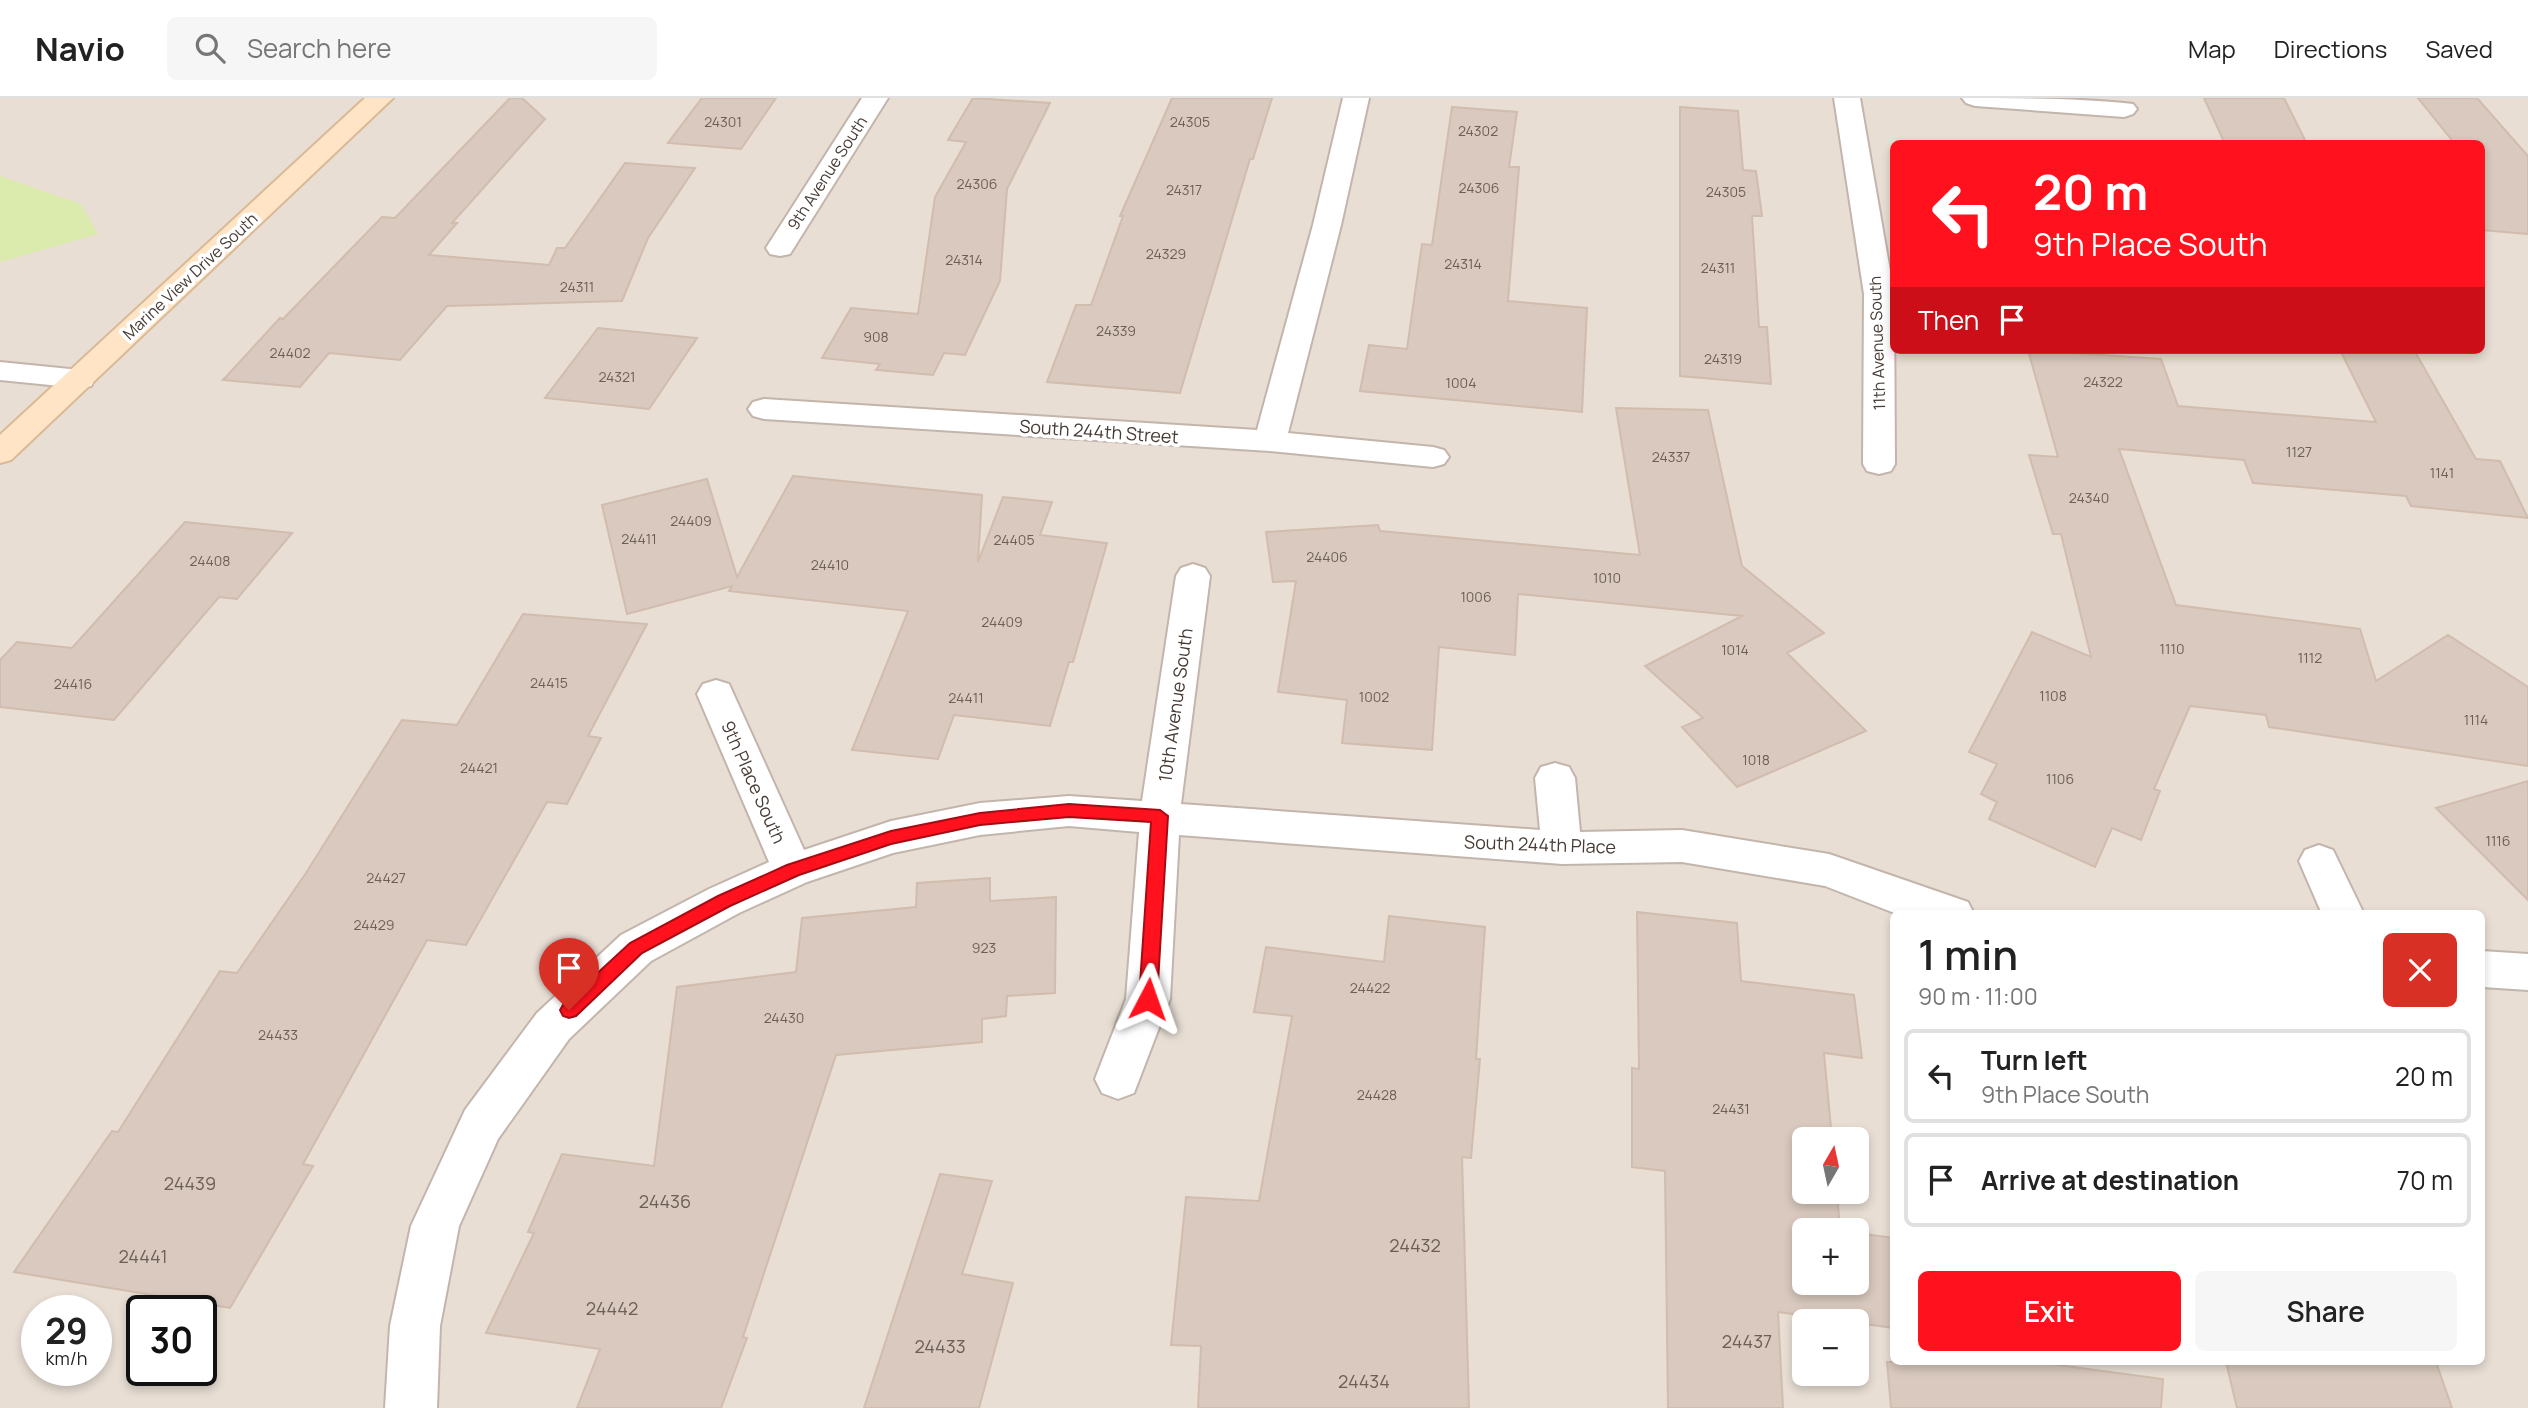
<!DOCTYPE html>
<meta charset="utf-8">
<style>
:root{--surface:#fff;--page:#f6f6f6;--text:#222;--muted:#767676;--line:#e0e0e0;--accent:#ff121e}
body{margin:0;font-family:Manrope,sans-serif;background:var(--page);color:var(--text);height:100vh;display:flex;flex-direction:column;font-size:26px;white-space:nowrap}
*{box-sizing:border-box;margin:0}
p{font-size:23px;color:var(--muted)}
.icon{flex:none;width:38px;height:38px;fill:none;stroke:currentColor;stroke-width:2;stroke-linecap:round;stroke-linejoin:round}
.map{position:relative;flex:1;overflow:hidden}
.sheet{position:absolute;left:1890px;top:812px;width:595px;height:455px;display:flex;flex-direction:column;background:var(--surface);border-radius:10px;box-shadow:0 4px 10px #0003}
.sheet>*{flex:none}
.top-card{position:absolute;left:1890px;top:42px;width:595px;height:214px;border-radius:10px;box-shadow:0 4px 10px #0003;background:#ff121e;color:#fff;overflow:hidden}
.needle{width:46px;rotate:9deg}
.tools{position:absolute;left:1792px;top:1029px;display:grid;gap:14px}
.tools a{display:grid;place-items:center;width:77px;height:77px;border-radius:10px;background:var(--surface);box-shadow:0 4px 10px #0003;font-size:35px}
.speed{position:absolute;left:21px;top:1197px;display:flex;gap:14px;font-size:35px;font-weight:700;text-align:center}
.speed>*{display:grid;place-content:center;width:91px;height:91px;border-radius:50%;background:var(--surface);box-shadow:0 4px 10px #0003;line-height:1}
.speed small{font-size:18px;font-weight:400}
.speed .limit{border:4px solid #111;border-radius:10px;background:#fff;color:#111}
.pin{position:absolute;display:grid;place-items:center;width:60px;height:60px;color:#fff;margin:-72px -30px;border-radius:50% 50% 50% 0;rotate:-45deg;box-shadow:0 0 7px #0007}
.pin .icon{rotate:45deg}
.me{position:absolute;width:77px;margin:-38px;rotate:4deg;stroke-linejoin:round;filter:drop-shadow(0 0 5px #0008)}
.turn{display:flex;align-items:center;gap:24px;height:147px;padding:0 28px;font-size:32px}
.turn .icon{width:91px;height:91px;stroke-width:2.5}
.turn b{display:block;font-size:49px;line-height:60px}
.then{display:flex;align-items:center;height:66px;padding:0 28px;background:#0003;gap:14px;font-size:26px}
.round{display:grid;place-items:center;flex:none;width:74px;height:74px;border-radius:10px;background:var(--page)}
.overview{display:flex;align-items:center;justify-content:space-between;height:119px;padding:0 28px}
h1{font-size:42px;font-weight:600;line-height:52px}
.primary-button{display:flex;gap:14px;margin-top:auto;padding:14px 28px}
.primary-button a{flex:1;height:80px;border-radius:10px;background:var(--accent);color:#fff;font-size:28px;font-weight:600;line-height:80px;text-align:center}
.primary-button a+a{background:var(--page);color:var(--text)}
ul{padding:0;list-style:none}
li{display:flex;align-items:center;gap:21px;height:94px;margin:0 14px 10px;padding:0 14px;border:4px solid var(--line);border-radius:10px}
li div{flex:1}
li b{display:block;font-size:26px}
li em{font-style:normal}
header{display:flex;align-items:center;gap:42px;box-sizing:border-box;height:98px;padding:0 35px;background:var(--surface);border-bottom:2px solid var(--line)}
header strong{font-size:33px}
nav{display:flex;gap:38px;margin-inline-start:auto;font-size:24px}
.search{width:490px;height:63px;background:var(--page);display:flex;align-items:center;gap:18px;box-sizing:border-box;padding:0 24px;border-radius:10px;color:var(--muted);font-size:26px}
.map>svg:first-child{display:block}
.residential{fill:#e8ded4;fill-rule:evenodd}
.green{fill:#dbeaad}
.building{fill:#d9c9be;stroke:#d1bcae;stroke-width:2}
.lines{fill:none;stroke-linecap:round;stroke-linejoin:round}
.minor-casing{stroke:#c3b5ab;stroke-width:4}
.secondary-casing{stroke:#d9b996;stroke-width:4}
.minor{fill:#fff;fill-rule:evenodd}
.secondary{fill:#ffe5c5;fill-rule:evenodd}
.route{fill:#ff121e;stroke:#a60c14;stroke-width:2}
.labels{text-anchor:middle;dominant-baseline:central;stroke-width:7;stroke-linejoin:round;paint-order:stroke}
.number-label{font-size:14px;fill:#6c5f57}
.far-street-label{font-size:16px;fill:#473c35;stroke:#fff}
.street-label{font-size:18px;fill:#473c35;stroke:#fff}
.near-number-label{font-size:18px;fill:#6c5f57}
</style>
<header>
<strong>Navio</strong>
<div class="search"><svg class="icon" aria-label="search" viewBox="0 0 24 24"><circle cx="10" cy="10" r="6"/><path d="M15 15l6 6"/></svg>Search here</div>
<nav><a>Map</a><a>Directions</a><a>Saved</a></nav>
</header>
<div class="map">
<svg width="2528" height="1310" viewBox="0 0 2528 1310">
<rect width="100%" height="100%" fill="#f4ede6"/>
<path class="residential" d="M 0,0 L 2528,0 L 2528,1310 L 0,1310 ZM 1894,46 L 2482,46 L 2482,252 L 1894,252 ZM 1894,816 L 2482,816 L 2482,1264 L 1894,1264 ZM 1804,1041 L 1857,1041 L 1857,1094 L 1804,1094 ZM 1804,1132 L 1857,1132 L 1857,1185 L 1804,1185 ZM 37,1213 L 96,1213 L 96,1272 L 37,1272 ZM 142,1213 L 201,1213 L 201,1272 L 142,1272 ZM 1804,1223 L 1857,1223 L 1857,1276 L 1804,1276 Z"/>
<path class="green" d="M 0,78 L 81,106 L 98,136 L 0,164 Z"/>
<path class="building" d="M 510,0 L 522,0 L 545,21 L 452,125 L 457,125 L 429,157 L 549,167 L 557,150 L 565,150 L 625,65 L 695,70 L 648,140 L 622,203 L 447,208 L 400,262 L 329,255 L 300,289 L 223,282 L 280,220 L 283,221 L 382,119 L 395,120 Z
M 702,0 L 776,0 L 741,51 L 668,45 Z
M 973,0 L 1050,5 L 1007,91 L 1000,183 L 965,257 L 944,255 L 933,277 L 876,272 L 880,266 L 822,260 L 851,210 L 918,216 L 935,99 L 966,44 L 948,42 Z
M 1172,0 L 1272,0 L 1253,61 L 1250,61 L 1180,295 L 1047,284 L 1076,207 L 1091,207 L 1123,118 L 1120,118 Z
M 2204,0 L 2284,0 L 2307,46 L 2225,46 Z
M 2418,0 L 2477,0 L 2528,58 L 2528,136 L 2482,132 L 2482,46 L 2455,46 Z
M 1452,9 L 1517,14 L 1509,69 L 1519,69 L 1508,203 L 1587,210 L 1582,314 L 1360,293 L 1369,247 L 1407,251 L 1422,146 L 1432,147 Z
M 1680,9 L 1738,13 L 1743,72 L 1756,73 L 1762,118 L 1752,118 L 1759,229 L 1767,229 L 1771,286 L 1680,278 Z
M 598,230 L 697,240 L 649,311 L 545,300 Z
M 2028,252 L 2161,261 L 2178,308 L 2376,324 L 2340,252 L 2414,252 L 2476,361 L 2500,363 L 2528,420 L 2411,408 L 2406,398 L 2253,385 L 2244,362 L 2119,351 L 2176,507 L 2360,531 L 2376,583 L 2448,537 L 2528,589 L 2528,668 L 2269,629 L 2266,617 L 2190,608 L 2154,691 L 2160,693 L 2141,742 L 2112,730 L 2095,769 L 1989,721 L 1997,704 L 1981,696 L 1997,666 L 1969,654 L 2032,534 L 2091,559 L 2061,436 L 2053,436 L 2029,357 L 2058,359 Z
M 1616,310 L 1708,312 L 1742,468 L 1824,535 L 1787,555 L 1866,633 L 1737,689 L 1682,629 L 1703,620 L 1645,568 L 1742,518 L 1518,496 L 1515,557 L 1439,549 L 1432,652 L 1342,645 L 1347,602 L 1278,594 L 1296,483 L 1273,484 L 1266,434 L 1378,427 L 1380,433 L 1640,457 Z
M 793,378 L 982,397 L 978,464 L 1003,399 L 1052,404 L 1040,437 L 1107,445 L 1073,564 L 1069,564 L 1050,628 L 954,617 L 938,661 L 852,652 L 908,513 L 729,493 L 732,488 L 627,516 L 602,407 L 707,381 L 737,479 Z
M 185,424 L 292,435 L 237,501 L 219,499 L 114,622 L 0,609 L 0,562 L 17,544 L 72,550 Z
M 523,516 L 647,526 L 588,638 L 601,640 L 567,706 L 547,704 L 466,847 L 427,842 L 303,1066 L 313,1068 L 230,1210 L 14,1174 L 112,1033 L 118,1034 L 220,873 L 237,875 L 306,775 L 402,622 L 457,627 Z
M 2528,683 L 2528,802 L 2436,710 Z
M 990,780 L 990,803 L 1056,799 L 1055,895 L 1007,898 L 1006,918 L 982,921 L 982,944 L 836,957 L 743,1239 L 747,1240 L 721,1310 L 577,1310 L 600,1251 L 486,1235 L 534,1135 L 528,1134 L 562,1056 L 654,1068 L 677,889 L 796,874 L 802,820 L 916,809 L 917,785 Z
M 1637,814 L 1737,825 L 1741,883 L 1854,897 L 1862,960 L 1824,955 L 1832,1041 L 1804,1041 L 1804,1094 L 1837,1094 L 1840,1132 L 1804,1132 L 1804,1185 L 1857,1185 L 1857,1135 L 1894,1140 L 1894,1230 L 1778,1214 L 1783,1310 L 1668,1310 L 1665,1073 L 1632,1069 L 1632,970 L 1639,971 Z
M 1389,818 L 1485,829 L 1476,961 L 1480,961 L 1471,1060 L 1462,1059 L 1469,1310 L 1198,1310 L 1201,1248 L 1171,1247 L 1186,1099 L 1259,1103 L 1292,918 L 1254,914 L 1266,849 L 1384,864 Z
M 940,1076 L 992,1083 L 962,1176 L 1013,1185 L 979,1310 L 864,1310 Z
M 1887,1264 L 2036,1264 L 2163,1281 L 2161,1310 L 1891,1310 Z
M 2226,1264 L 2436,1264 L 2452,1310 L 2237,1310 Z"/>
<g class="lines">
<g class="minor-casing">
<path id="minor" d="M 862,0 L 888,0 L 790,156 L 780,158 L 770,156 L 766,150 Z
M 1343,0 L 1369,0 L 1341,127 L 1288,335 L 1433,349 L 1444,352 L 1449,359 L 1444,366 L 1433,369 L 1270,353 L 764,321 L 753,318 L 748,311 L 753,304 L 764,301 L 1257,332 L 1313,127 Z
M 1834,0 L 1860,0 L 1894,196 L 1895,366 L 1891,373 L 1879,376 L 1867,373 L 1863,366 L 1864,196 Z
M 1962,0 C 2016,0 2082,0 2133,6 L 2137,11 L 2133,16 L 2124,19 L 1975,8 L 1966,5 Z
M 0,264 L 80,272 L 91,274 L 95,281 L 91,288 L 80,290 L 0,282 Z
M 1193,466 L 1205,470 L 1210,478 L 1181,706 L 1540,732 L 1535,680 L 1541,669 L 1555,665 L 1569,669 L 1575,680 L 1580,734 L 1682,732 L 1829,756 L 1968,804 L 1974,816 L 1897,816 L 1825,788 L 1682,764 L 1562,766 L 1179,737 L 1170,901 L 1134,995 L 1118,1001 L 1102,995 L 1095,981 L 1126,901 L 1139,734 L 1069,728 L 980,737 L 893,755 L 807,784 L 739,815 L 651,863 L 569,941 L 498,1041 L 459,1128 L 440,1228 L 437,1310 L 385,1310 L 390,1228 L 411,1128 L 465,1012 L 537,915 L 621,837 L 709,791 L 769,764 L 697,596 L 703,586 L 716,582 L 729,586 L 804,752 L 891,723 L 980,705 L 1069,698 L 1142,703 L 1176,478 L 1181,470 Z
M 2319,747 L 2333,752 L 2364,816 L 2322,816 L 2299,763 L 2305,752 Z
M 2482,853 L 2528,856 L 2528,892 L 2482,889 Z"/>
</g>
<g class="secondary-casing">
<path id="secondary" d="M 365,0 L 393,0 L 11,362 L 0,365 L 0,337 Z"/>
</g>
<use href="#minor" class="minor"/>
<use href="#secondary" class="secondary"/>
</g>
<path class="route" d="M 1069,706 L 1160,712 L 1168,718 L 1157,901 L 1155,907 L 1148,909 L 1142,907 L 1139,901 L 1151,724 L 1069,719 L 980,727 L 891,746 L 799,777 L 730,808 L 642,855 L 576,918 L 569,920 L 563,918 L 560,912 L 563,907 L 630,845 L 718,798 L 787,767 L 891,733 L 980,715 Z"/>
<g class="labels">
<g class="number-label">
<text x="723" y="23">24301</text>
<text x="1190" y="23">24305</text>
<text x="1478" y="32">24302</text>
<text x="977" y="85">24306</text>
<text x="1479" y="89">24306</text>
<text x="1184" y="91">24317</text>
<text x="1726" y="93">24305</text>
<text x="1166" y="155">24329</text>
<text x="964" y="161">24314</text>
<text x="1463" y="165">24314</text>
<text x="1718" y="169">24311</text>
<text x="577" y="188">24311</text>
<text x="1116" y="232">24339</text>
<text x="876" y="238">908</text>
<text x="290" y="254">24402</text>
<text x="1723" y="260">24319</text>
<text x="617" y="278">24321</text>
<text x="2103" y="283">24322</text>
<text x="1461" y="284">1004</text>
<text x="2299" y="353">1127</text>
<text x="1671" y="358">24337</text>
<text x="2442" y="374">1141</text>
<text x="2089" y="399">24340</text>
<text x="691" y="422">24409</text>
<text x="639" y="440">24411</text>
<text x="1014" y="441">24405</text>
<text x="1327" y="458">24406</text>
<text x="210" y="462">24408</text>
<text x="830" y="466">24410</text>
<text x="1607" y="479">1010</text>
<text x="1476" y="498">1006</text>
<text x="1002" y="523">24409</text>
<text x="2172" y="550">1110</text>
<text x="1735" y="551">1014</text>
<text x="2310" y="559">1112</text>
<text x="549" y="584">24415</text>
<text x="73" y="585">24416</text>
<text x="2053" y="597">1108</text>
<text x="1374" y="598">1002</text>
<text x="966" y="599">24411</text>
<text x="2476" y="621">1114</text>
<text x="1756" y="661">1018</text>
<text x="479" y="669">24421</text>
<text x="2060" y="680">1106</text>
<text x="2498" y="742">1116</text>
<text x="386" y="779">24427</text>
<text x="374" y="826">24429</text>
<text x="984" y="849">923</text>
<text x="1370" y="889">24422</text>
<text x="784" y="919">24430</text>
<text x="278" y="936">24433</text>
<text x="1377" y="996">24428</text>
<text x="1731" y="1010">24431</text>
</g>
<g class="far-street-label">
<text transform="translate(827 75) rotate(-57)">9th Avenue South</text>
<text transform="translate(190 178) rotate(-43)">Marine View Drive South</text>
<text transform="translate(1877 245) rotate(-92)">11th Avenue South</text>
</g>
<g class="street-label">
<text transform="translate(1099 333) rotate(4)">South 244th Street</text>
<text transform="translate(1175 607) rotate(-82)">10th Avenue South</text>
<text transform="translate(754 684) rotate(66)">9th Place South</text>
<text transform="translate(1540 746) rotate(2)">South 244th Place</text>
</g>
<g class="near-number-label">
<text x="190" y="1085">24439</text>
<text x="665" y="1103">24436</text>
<text x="1415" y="1147">24432</text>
<text x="143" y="1158">24441</text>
<text x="612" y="1210">24442</text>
<text x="1747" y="1243">24437</text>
<text x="940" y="1248">24433</text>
<text x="1364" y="1283">24434</text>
</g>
</g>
</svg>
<div class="tools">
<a><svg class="needle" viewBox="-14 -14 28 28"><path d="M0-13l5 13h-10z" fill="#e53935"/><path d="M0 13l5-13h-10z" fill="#767676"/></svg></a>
<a>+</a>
<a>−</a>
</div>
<div class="speed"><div>29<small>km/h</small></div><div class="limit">30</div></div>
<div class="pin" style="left:569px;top:912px;background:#d93025"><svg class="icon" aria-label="arrive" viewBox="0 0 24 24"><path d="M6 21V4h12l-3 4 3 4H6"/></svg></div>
<svg class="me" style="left:1148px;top:901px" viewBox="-20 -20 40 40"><path d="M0-17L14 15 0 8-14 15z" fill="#ff121e" stroke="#fff" stroke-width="4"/></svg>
<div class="top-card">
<div class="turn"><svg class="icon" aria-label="left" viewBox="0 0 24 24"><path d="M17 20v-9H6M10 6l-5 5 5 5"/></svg><div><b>20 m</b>9th Place South</div></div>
<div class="then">Then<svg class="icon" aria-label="arrive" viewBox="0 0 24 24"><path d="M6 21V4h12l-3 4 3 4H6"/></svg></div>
</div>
<section class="sheet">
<div class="overview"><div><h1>1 min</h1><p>90 m · 11:00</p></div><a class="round" style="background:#d93025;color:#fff"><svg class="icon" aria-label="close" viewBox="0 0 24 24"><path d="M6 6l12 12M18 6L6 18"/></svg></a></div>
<ul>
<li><svg class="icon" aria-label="left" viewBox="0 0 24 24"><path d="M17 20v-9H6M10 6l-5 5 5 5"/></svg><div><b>Turn left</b><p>9th Place South</p></div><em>20 m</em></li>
<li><svg class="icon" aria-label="arrive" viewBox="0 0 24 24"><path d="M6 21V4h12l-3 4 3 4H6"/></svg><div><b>Arrive at destination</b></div><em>70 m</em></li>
</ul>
<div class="primary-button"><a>Exit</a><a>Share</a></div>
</section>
</div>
